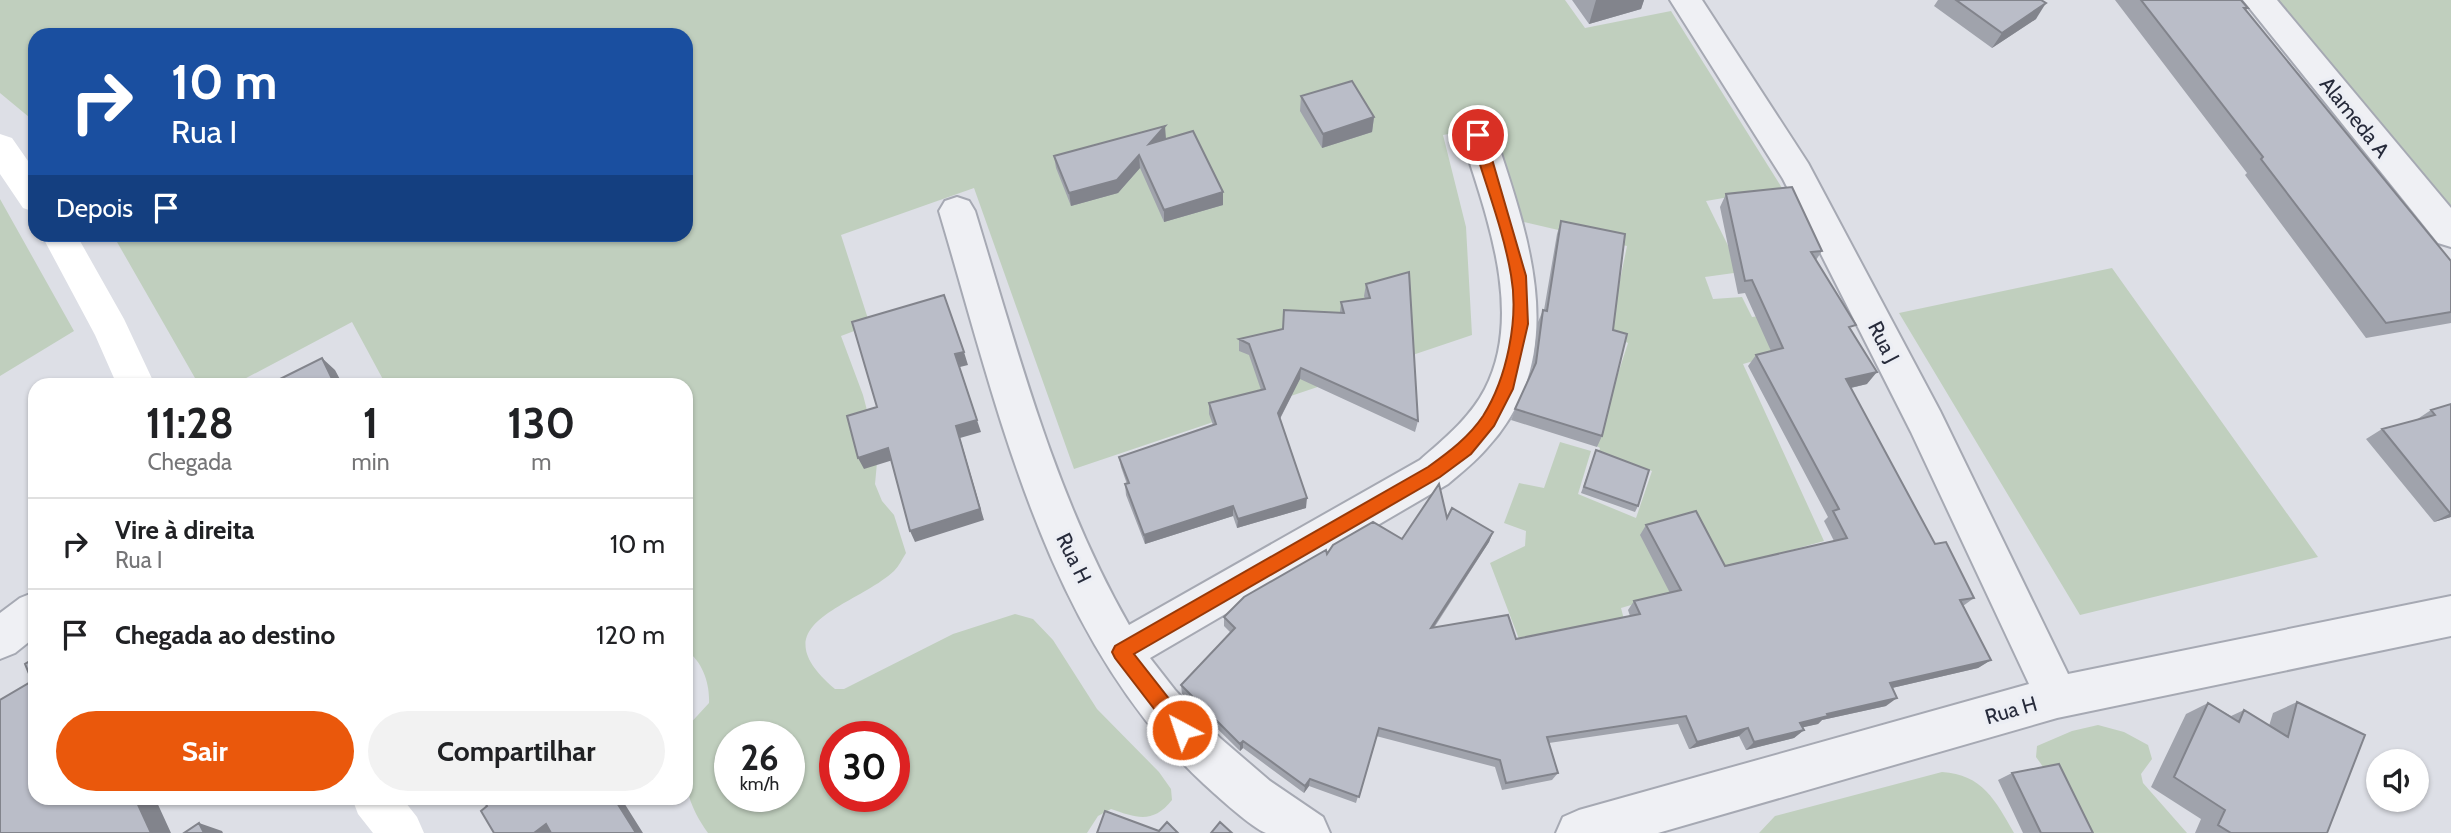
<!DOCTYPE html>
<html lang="pt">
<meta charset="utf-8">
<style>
:root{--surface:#fff;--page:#f2f2f2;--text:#202124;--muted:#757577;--line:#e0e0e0;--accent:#ea580c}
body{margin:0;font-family:Cabin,sans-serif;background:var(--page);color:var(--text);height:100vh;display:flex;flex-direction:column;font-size:26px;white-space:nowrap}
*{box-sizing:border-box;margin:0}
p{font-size:23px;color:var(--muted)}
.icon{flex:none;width:38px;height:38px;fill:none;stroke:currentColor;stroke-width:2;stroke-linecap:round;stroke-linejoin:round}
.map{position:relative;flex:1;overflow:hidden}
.side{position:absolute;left:28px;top:378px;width:665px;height:427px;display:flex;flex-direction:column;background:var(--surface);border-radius:21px;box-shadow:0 2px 5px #0004}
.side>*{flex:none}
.banner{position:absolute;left:28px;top:28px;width:665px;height:214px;border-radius:21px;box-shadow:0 2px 5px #0004;background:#1a4fa0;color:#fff;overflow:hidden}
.controls{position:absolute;left:2366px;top:749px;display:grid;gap:14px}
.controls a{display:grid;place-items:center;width:63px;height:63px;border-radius:50%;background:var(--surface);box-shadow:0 2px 5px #0004;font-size:35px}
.speed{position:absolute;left:714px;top:721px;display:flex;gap:14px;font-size:35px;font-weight:700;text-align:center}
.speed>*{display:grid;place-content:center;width:91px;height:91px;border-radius:50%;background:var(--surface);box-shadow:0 2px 5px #0004;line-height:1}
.speed small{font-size:18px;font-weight:400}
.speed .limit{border:10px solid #d22;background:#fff;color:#111}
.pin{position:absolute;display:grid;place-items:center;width:60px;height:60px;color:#fff;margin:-30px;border:4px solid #fff;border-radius:50%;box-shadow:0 2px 7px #0007}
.me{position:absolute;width:77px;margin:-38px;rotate:320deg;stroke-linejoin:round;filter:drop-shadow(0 0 5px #0008)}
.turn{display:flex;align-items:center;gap:24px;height:147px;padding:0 28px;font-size:32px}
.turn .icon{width:91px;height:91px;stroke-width:2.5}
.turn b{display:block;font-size:49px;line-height:60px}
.then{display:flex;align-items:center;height:66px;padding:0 28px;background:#0003;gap:14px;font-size:26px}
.eta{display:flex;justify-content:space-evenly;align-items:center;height:119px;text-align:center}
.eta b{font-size:42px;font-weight:800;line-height:49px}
.button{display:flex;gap:14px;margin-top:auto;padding:14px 28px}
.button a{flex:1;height:80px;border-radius:42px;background:var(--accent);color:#fff;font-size:28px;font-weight:800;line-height:80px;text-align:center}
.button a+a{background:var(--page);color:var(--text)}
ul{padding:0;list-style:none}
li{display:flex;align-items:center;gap:21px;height:91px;padding:0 28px;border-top:2px solid var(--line)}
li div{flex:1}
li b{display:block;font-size:26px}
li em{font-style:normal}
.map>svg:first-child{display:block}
.green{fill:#c0cfbe;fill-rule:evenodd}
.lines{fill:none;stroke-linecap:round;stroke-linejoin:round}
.minor-casing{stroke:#a6a9b3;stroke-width:4}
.minor{fill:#eff0f4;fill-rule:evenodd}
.secondary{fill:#fff;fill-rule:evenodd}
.wall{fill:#a0a3ac}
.shaded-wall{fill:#82848c}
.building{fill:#babdc8;stroke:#82848c;stroke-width:2}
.route{fill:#ea580c;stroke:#983908;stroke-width:2}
.labels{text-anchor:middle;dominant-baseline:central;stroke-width:7;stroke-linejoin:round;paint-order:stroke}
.street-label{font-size:21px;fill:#272b3b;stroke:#eceef4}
</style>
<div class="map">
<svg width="2451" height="833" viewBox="0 0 2451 833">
<rect width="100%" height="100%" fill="#dddfe6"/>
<path class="green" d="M 0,0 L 1565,0 L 1585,28 L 1671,11 L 1782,188 L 1706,201 L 1741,272 L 1705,277 L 1713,299 L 1742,297 L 1752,317 L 1767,315 L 1785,352 L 1743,364 L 1824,541 L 1733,566 L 1672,593 L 1621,608 L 1627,631 L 1577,639 L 1571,627 L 1519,639 L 1490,563 L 1525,546 L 1526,531 L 1504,523 L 1519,483 L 1544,488 L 1560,442 L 1591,451 L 1578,494 L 1636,518 L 1652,471 L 1598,454 L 1600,448 L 1595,445 L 1628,343 L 1609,334 L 1627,246 L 1515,220 L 1488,127 L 1443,135 L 1466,227 L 1472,335 L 1074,469 L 974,188 L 841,235 L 870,325 L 841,336 L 863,395 L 878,452 L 875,484 L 882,501 L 894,515 L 906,553 C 902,559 899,566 894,571 C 854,608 757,623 835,689 L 844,689 L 953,634 L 1015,614 L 1033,619 L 1053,640 L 1097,709 L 1159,772 L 1171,789 L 1172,800 C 1153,824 1137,818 1111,809 L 1098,816 L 1087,833 L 708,833 C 680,794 686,774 686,728 L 709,703 C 710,684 703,662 686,650 L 686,385 L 386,385 L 352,322 L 233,385 L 199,385 L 113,235 L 686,234 L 686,35 L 35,35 L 35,122 L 0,93 ZM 730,737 L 789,737 L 789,796 L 730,796 ZM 835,737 L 894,737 L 894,796 L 835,796 Z
M 2274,0 L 2451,0 L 2451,214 Z
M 0,199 L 74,331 L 0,376 Z
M 2112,268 L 2318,557 L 2080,615 L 1899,313 Z
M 2098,725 L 2124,732 L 2148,745 L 2152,759 L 2141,774 L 2143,783 L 2187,833 L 2082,833 L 2056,785 L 2036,757 L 2037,746 L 2072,731 Z
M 1942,772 C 1982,774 1996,801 2014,833 L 1759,833 L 1775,816 Z"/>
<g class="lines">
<g class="minor-casing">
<path id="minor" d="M 1670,0 L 1702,0 L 1808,163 L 1940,411 L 2068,674 L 2451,596 L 2451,636 L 2057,718 L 1658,833 L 1556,833 L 1563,817 L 1579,810 L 2029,684 L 1911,432 L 1783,179 Z
M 2243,0 L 2277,0 L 2451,208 L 2451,247 L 2438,243 Z
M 1478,122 L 1490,126 L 1495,135 C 1529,238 1572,356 1487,448 C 1476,461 1461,473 1448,484 L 1150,658 L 1175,690 L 1220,738 L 1270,781 L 1323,817 L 1330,833 C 1314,833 1280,833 1266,833 C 1252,828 1216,795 1204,784 C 1045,636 999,411 939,211 L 945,201 L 957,197 L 969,201 L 975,211 C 1018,352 1055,496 1129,625 L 1420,460 C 1444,439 1470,418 1485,389 C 1525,312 1485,212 1461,135 L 1466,126 Z
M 35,592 L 35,637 L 15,653 L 0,659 L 0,613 L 20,598 Z"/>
</g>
<use href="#minor" class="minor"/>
<path class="secondary" d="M 0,134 L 12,138 L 35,171 L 35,212 L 23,208 L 0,174 Z
M 41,234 L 76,234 L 124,319 L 155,385 L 117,385 L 95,335 Z
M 352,798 L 402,798 L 417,817 L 424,833 L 373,833 L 358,814 Z"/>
</g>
<path class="wall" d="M 1572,0 L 1644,0 L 1641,9 L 1589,24 Z
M 1938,0 L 2041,0 L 2036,19 L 1992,48 L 1934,6 Z
M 2115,0 L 2241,0 L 2248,8 L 2246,10 L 2451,261 L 2451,323 L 2366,338 L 2245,175 L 2247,173 Z
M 1301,96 L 1374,117 L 1372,132 L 1322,148 L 1300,111 Z
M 1166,139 L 1223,205 L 1164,222 L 1140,168 L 1118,193 L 1071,206 L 1056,168 L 1054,156 Z
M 1726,194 L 1822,251 L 1816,260 L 1852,331 L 1867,384 L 1851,388 L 1935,544 L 1974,598 L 1963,606 L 1991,660 L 1978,668 L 1892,688 L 1886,706 L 1822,720 L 1818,724 L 1803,727 L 1804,730 L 1794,738 L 1746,750 L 1739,736 L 1689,749 L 1678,724 L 1549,743 L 1558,773 L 1552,780 L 1502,790 L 1495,767 L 1376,736 L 1356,803 L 1309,786 L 1304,793 L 1243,748 L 1240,751 L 1182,694 L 1181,685 L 1231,633 L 1224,626 L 1224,617 L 1327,554 L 1402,539 L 1447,518 L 1493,532 L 1489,542 L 1434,628 L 1516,639 L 1630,616 L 1628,610 L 1634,601 L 1670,593 L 1640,535 L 1646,525 L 1725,566 L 1834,541 L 1824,521 L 1828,517 L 1748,366 L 1756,355 L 1771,351 L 1745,293 L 1738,294 L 1720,207 Z
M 1561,221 L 1613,330 L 1602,436 L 1597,447 L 1511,420 L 1532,372 L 1538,322 L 1543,310 L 1544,310 L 1557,234 Z
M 1366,284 L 1418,421 L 1415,432 L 1300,379 L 1280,419 L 1306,508 L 1237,528 L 1233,516 L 1145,544 L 1126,495 L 1125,484 L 1127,484 L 1121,467 L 1119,457 L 1213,425 L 1209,414 L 1209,403 L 1261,390 L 1249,355 L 1239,351 L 1239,339 L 1283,329 L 1340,312 L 1341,302 L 1365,299 L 1364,296 Z
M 2451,404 L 2451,517 L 2434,522 L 2366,439 L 2382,429 L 2416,420 L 2431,410 Z
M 1596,450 L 1638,506 L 1635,512 L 1581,493 Z
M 2297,702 L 2327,833 L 2195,833 L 2201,819 L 2151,787 L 2186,714 L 2208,703 L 2231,716 L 2244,710 L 2269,726 L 2273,713 Z
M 2012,773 L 2093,833 L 2023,833 L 1998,780 Z"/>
<path class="shaded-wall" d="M 1596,0 L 1644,0 L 1641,9 L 1589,24 Z
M 2046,3 L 2036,19 L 1992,48 L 2002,33 Z
M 1374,117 L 1372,132 L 1322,148 L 1323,134 Z
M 1165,126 L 1166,139 L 1149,144 Z
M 1139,155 L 1140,168 L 1118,193 L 1071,206 L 1069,193 Z
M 1223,192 L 1223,205 L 1164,222 L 1164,210 Z
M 964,352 L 968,365 L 960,367 L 955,354 Z
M 322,358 L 335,370 L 343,385 L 335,385 Z
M 1301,368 L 1300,379 L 1277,424 L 1278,413 Z
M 1877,372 L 1867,384 L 1837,391 L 1846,379 Z
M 977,420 L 981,432 L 960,438 L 984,520 L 915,542 L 910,531 L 956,426 Z
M 888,448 L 893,460 L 864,469 L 858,458 Z
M 1307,498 L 1306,508 L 1237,528 L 1238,519 Z
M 1233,506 L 1233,516 L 1145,544 L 1144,535 Z
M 2451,513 L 2451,517 L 2434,522 Z
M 1493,532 L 1489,542 L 1427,637 L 1431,628 Z
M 1991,660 L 1978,668 L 1879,691 L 1890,683 Z
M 1897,698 L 1886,706 L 1822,720 L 1818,724 L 1791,730 L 1800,723 L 1827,714 Z
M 1748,728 L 1739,736 L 1689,749 L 1697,742 Z
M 1804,730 L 1794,738 L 1746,750 L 1754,742 Z
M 1243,741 L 1243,748 L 1240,751 L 1240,744 Z
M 1310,779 L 1309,786 L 1304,793 L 1305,786 Z
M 135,798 L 155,798 L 171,833 L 151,833 Z
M 614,798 L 621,798 L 643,833 L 636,833 Z
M 199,823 L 222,831 L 223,833 L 204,833 Z
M 546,824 L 555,833 L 534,833 Z"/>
<path class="building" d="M 1956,0 L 2041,0 L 2046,3 L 2002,33 Z
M 2141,0 L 2241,0 L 2248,8 L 2244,8 L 2451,261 L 2451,312 L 2386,323 L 2261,159 L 2263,157 Z
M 1352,81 L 1374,117 L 1323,134 L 1301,96 Z
M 1165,126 L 1149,144 L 1193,131 L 1223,192 L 1164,210 L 1139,155 L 1117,180 L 1069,193 L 1054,156 Z
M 1792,187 L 1822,251 L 1811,252 L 1856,325 L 1849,327 L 1877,372 L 1846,379 L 1935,544 L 1946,542 L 1974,598 L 1960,600 L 1991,660 L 1890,683 L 1897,698 L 1827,714 L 1828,716 L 1800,723 L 1804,730 L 1754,742 L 1748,728 L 1697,742 L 1686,716 L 1547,737 L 1558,773 L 1506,783 L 1500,760 L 1379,728 L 1359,797 L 1310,779 L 1305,786 L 1243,741 L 1240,744 L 1181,685 L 1235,628 L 1224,617 L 1244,597 L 1326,550 L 1327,554 L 1333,545 L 1373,522 L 1402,539 L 1439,484 L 1447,518 L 1452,508 L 1493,532 L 1431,628 L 1508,615 L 1516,639 L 1640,614 L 1634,601 L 1681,590 L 1646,525 L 1696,511 L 1725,566 L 1847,538 L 1833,511 L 1839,509 L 1756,355 L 1783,348 L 1752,280 L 1745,281 L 1726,194 Z
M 1561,221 L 1625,234 L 1613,330 L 1627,334 L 1602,436 L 1515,409 L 1536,363 L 1543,310 L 1547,311 Z
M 1409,272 L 1418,421 L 1301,368 L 1278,413 L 1307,498 L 1238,519 L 1233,506 L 1144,535 L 1125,484 L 1129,483 L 1119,457 L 1216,424 L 1209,403 L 1265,389 L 1249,344 L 1239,339 L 1283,329 L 1284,310 L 1344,313 L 1341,302 L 1370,298 L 1366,284 Z
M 944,295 L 964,352 L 955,354 L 977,420 L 956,426 L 980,509 L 910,531 L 888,448 L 858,458 L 847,416 L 877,407 L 852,322 Z
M 322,358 L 335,385 L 268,385 Z
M 243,381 L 245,385 L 236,385 Z
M 2451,404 L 2451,513 L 2450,513 L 2382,429 L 2435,415 L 2431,410 Z
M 1596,450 L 1649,470 L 1638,506 L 1584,487 Z
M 35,658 L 35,798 L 135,798 L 151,833 L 0,833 L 0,700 L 32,681 L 25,664 Z
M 2297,702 L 2365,735 L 2327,833 L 2231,833 L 2218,825 L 2225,810 L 2174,777 L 2208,703 L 2239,722 L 2244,710 L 2288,737 Z
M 2059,764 L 2093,833 L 2041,833 L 2012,773 Z
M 482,798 L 614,798 L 636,833 L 551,833 L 546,824 L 534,833 L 494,833 L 481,811 L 487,806 Z
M 1105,811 L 1159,831 L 1167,822 L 1178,833 L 1097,833 Z
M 1220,822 L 1232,833 L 1211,833 Z
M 199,823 L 204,833 L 184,833 Z"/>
<path class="route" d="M 1478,130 L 1485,135 L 1526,276 L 1528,324 L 1513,389 L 1494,426 L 1471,454 L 1440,477 L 1134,654 L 1188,723 L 1191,730 L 1188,736 L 1182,739 L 1175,736 L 1115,658 L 1112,652 L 1115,646 L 1428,467 C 1449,452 1469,437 1483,416 C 1507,378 1519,319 1511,275 C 1503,228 1484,181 1471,135 Z"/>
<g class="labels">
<g class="street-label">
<text transform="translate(2355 117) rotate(51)">Alameda A</text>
<text transform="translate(1884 342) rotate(63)">Rua J</text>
<text transform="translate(1074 558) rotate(64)">Rua H</text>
<text transform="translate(2011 710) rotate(-16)">Rua H</text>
</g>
</g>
</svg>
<div class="controls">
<a><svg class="icon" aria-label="sound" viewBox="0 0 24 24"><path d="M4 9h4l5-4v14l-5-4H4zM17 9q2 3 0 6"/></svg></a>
</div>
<div class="speed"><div>26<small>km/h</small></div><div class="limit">30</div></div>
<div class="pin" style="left:1478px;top:135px;background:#d93025"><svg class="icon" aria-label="arrive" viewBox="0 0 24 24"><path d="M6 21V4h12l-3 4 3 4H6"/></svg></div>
<svg class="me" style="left:1182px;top:730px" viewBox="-20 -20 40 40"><circle r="17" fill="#ea580c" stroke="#fff" stroke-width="3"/><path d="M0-11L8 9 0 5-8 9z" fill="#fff"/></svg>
<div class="banner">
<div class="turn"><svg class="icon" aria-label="right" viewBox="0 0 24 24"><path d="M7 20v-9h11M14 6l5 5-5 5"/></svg><div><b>10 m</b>Rua I</div></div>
<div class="then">Depois<svg class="icon" aria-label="arrive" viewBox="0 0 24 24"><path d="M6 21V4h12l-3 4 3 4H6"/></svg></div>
</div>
<section class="side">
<div class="eta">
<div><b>11:28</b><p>Chegada</p></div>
<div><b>1</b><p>min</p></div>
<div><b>130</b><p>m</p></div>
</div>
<ul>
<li><svg class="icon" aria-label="right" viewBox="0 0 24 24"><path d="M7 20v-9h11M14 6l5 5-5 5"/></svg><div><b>Vire à direita</b><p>Rua I</p></div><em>10 m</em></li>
<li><svg class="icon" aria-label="arrive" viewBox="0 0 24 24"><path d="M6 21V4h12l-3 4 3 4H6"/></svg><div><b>Chegada ao destino</b></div><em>120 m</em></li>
</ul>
<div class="button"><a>Sair</a><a>Compartilhar</a></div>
</section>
</div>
